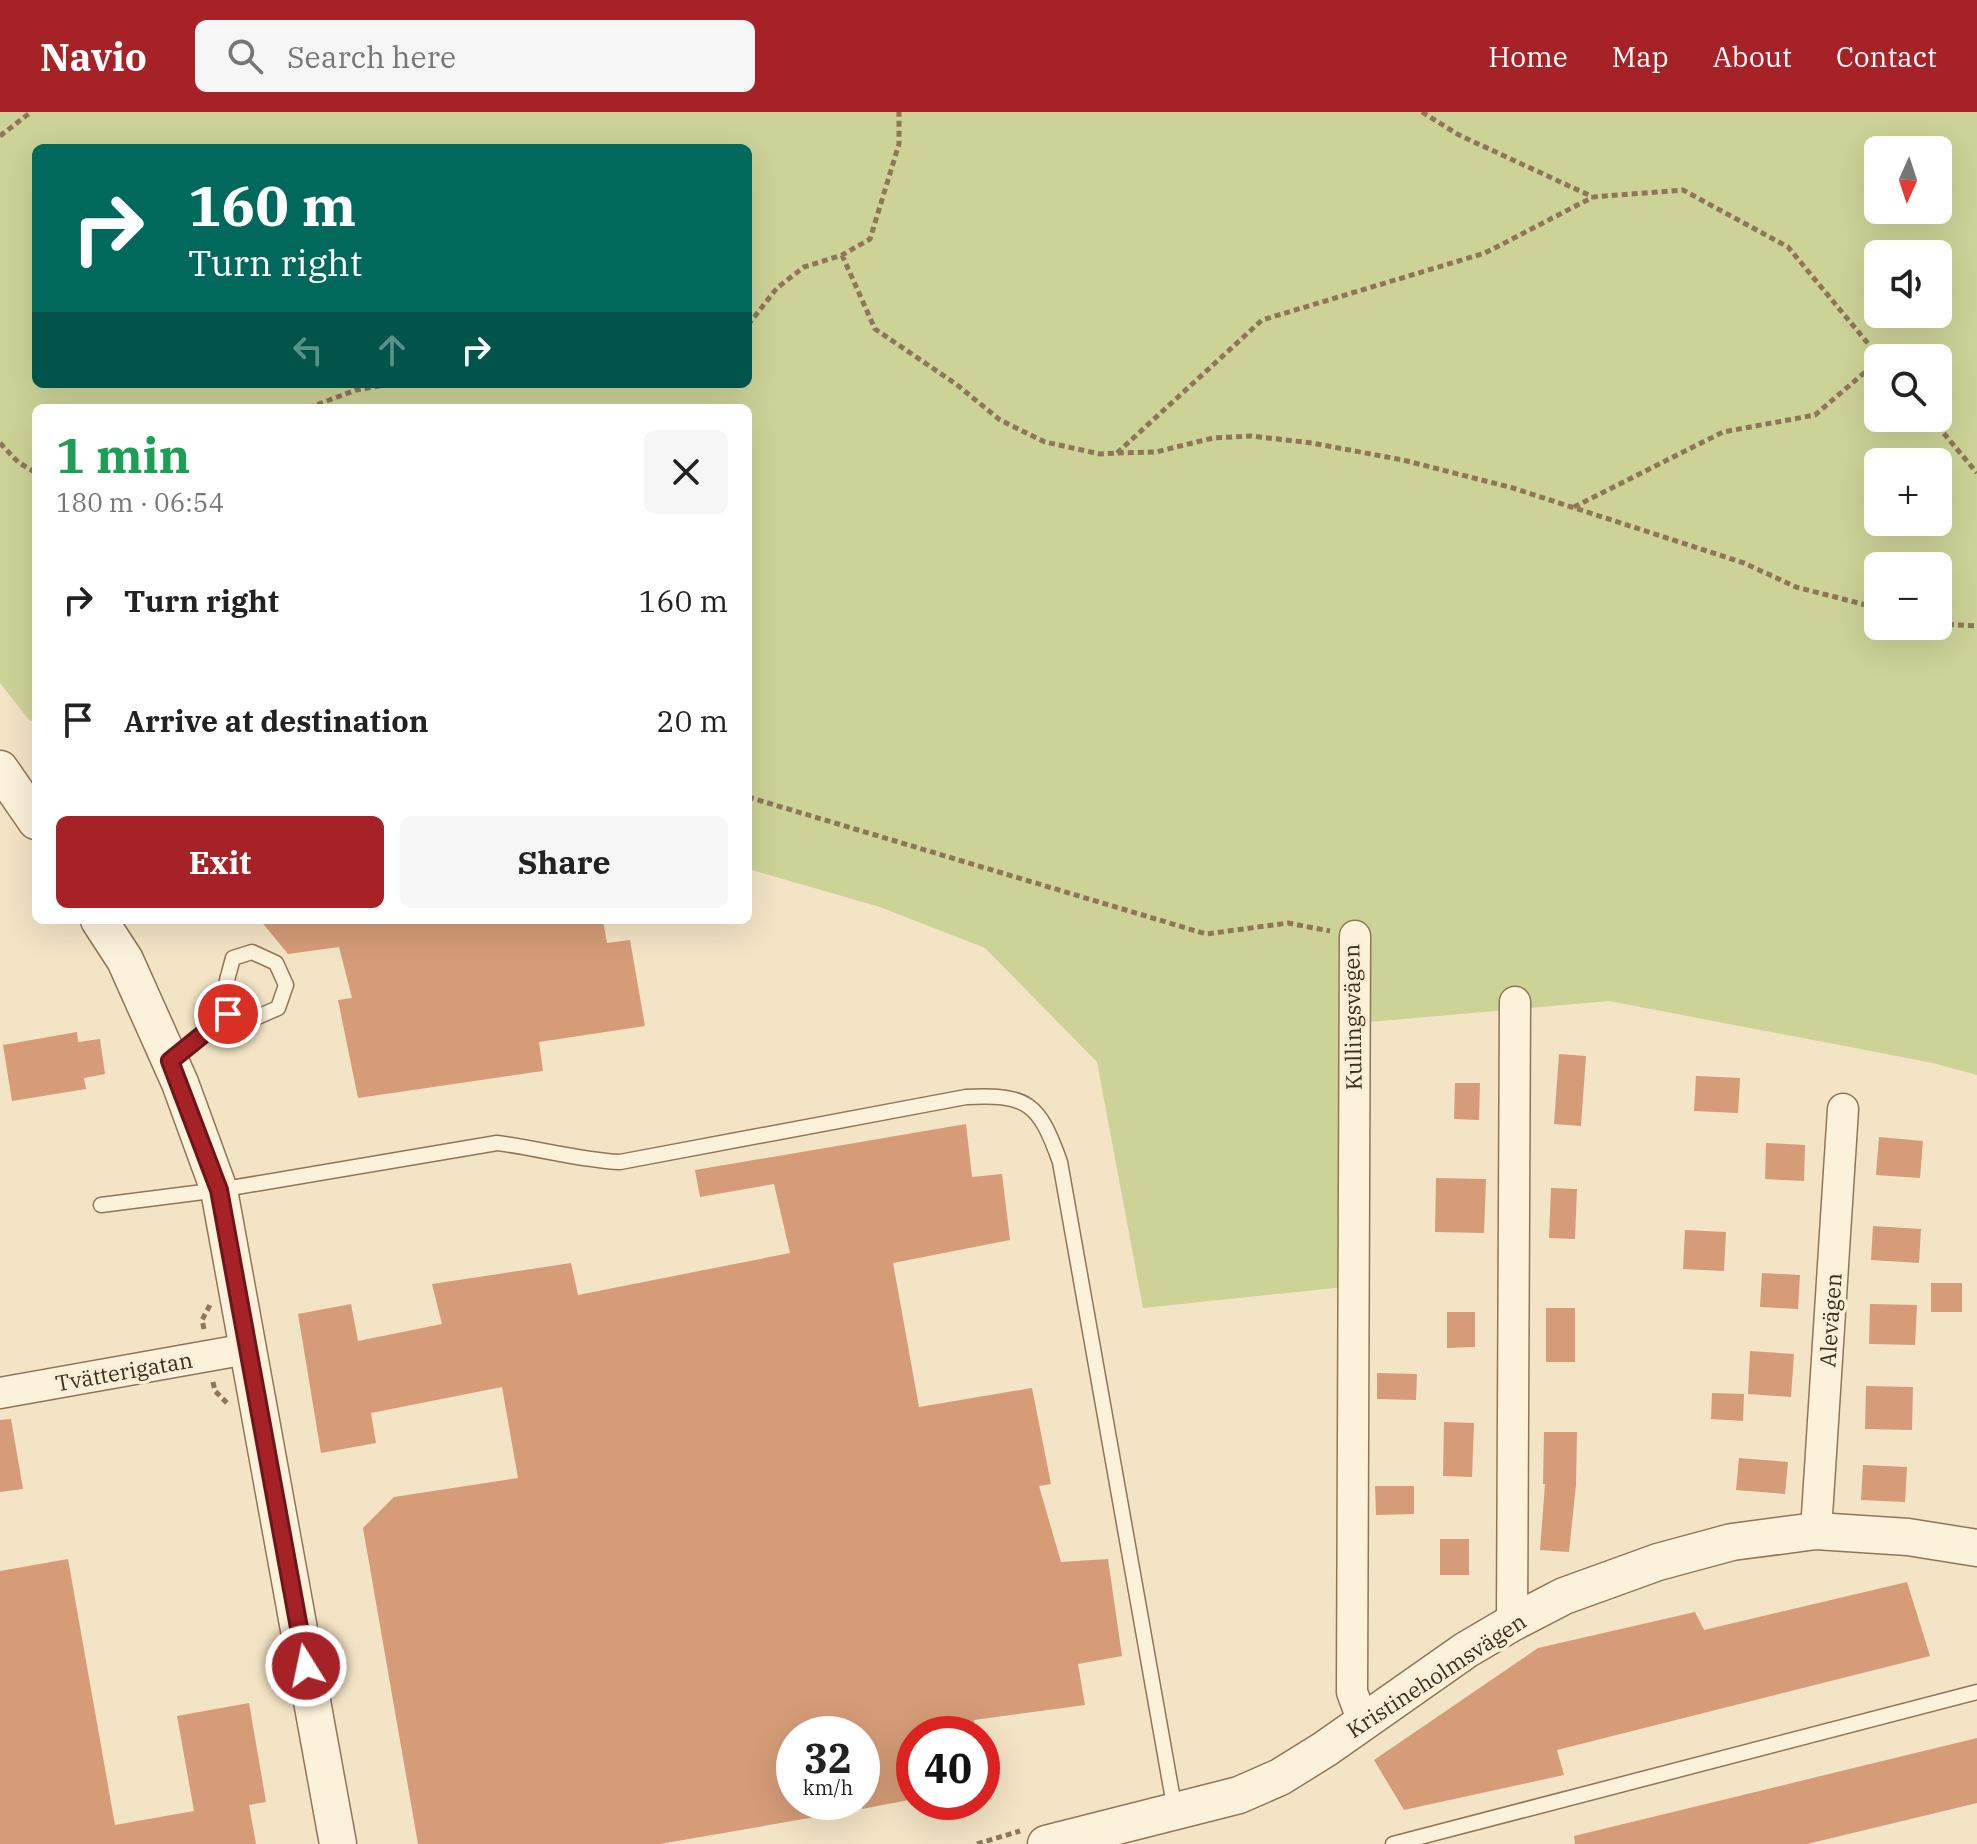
<!DOCTYPE html>
<meta charset="utf-8">
<style>
:root{--surface:#fff;--page:#f6f6f6;--text:#222;--muted:#767676;--accent:#a62226}
body{margin:0;font-family:"IBM Plex Serif",serif;background:var(--page);color:var(--text);height:100vh;display:flex;flex-direction:column;font-size:30px;white-space:nowrap}
*{box-sizing:border-box;margin:0}
p{font-size:26px;color:var(--muted)}
.icon{flex:none;width:44px;height:44px;fill:none;stroke:currentColor;stroke-width:2;stroke-linecap:round;stroke-linejoin:round}
.map{position:relative;flex:1;overflow:hidden}
.sheet{position:absolute;left:32px;top:292px;width:720px;height:520px;display:flex;flex-direction:column;background:var(--surface);border-radius:12px;box-shadow:0 8px 32px #0002}
.sheet>*{flex:none}
.hud{position:absolute;left:32px;top:32px;width:720px;height:244px;border-radius:12px;box-shadow:0 8px 32px #0002;background:#00695c;color:#fff;overflow:hidden}
.needle{width:52px;rotate:183deg}
.tools{position:absolute;left:1864px;top:24px;display:grid;gap:16px}
.tools a{display:grid;place-items:center;width:88px;height:88px;border-radius:12px;background:var(--surface);box-shadow:0 8px 32px #0002;font-size:40px}
.speed{position:absolute;left:776px;top:1604px;display:flex;gap:16px;font-size:40px;font-weight:700;text-align:center}
.speed>*{display:grid;place-content:center;width:104px;height:104px;border-radius:50%;background:var(--surface);box-shadow:0 8px 32px #0002;line-height:1}
.speed small{font-size:20px;font-weight:400}
.speed .limit{border:12px solid #d22;background:#fff;color:#111}
.pin{position:absolute;display:grid;place-items:center;width:68px;height:68px;color:#fff;margin:-34px;border:4px solid #fff;border-radius:50%;box-shadow:0 2px 8px #0007}
.me{position:absolute;width:88px;margin:-44px;rotate:350deg;stroke-linejoin:round;filter:drop-shadow(0 0 6px #0008)}
.turn{display:flex;align-items:center;gap:28px;height:168px;padding:0 24px;font-size:36px}
.turn .icon{width:104px;height:104px;stroke-width:2.5}
.turn b{display:block;font-size:56px;line-height:68px}
.lanes{display:flex;align-items:center;height:76px;padding:0 24px;background:#0003;justify-content:center;gap:40px;direction:ltr}
.lanes .off{opacity:.35}
.round{display:grid;place-items:center;flex:none;width:84px;height:84px;border-radius:12px;background:var(--page)}
.overview{display:flex;align-items:center;justify-content:space-between;height:136px;padding:0 24px}
h1{font-size:48px;font-weight:700;line-height:60px;color:#1e9e55}
.button{display:flex;gap:16px;margin-top:auto;padding:16px 24px}
.button a{flex:1;height:92px;border-radius:12px;background:var(--accent);color:#fff;font-size:32px;font-weight:700;line-height:92px;text-align:center}
.button a+a{background:var(--page);color:var(--text)}
ul{padding:0;list-style:none}
li{display:flex;align-items:center;gap:24px;height:120px;padding:0 24px}
li div{flex:1}
li b{display:block;font-size:30px}
li em{font-style:normal}
header{display:flex;align-items:center;gap:48px;box-sizing:border-box;height:112px;padding:0 40px;background:var(--accent);color:#fff}
header strong{font-size:38px}
nav{display:flex;gap:44px;margin-inline-start:auto;font-size:28px}
.search{width:560px;height:72px;background:var(--page);display:flex;align-items:center;gap:20px;box-sizing:border-box;padding:0 28px;border-radius:12px;color:var(--muted);font-size:30px}
.map>svg:first-child{display:block}
.green{fill:#cdd397;fill-rule:evenodd}
.building{fill:#d59c77}
.lines{fill:none;stroke-linecap:round;stroke-linejoin:round}
.service-casing{stroke:#907559;stroke-width:17}
.minor-casing{stroke:#907559;stroke-width:33}
.tertiary-casing{stroke:#907559;stroke-width:39}
.path{stroke:#907559;stroke-width:5;stroke-dasharray:6 4;stroke-linecap:butt}
.service{stroke:#fcf1da;stroke-width:14}
.minor{stroke:#fcf1da;stroke-width:30}
.tertiary{stroke:#fcf1da;stroke-width:36}
.route-casing{stroke:#6c1619;stroke-width:20}
.route{stroke:#a62226;stroke-width:14}
.labels{text-anchor:middle;dominant-baseline:central;stroke-width:7;stroke-linejoin:round;paint-order:stroke}
.street-label{font-size:22px;fill:#3f2d1e;stroke:#f9eed6}
</style>
<header>
<strong>Navio</strong>
<div class="search"><svg class="icon" aria-label="search" viewBox="0 0 24 24"><circle cx="10" cy="10" r="6"/><path d="M15 15l6 6"/></svg>Search here</div>
<nav><a>Home</a><a>Map</a><a>About</a><a>Contact</a></nav>
</header>
<div class="map">
<svg width="1977" height="1732" viewBox="0 0 1977 1732">
<rect width="100%" height="100%" fill="#f3e4c5"/>
<path class="green" d="M 0,0 L 1977,0 L 1977,963 L 1933,951 L 1609,889 L 1358,911 L 1345,1175 L 1143,1196 L 1097,950 L 985,836 L 880,795 L 748,757 L 748,296 L 36,296 L 36,611 L 29,608 L 0,571 ZM 36,36 L 748,36 L 748,272 L 36,272 ZM 1878,38 L 1938,38 L 1938,98 L 1878,98 ZM 1878,142 L 1938,142 L 1938,202 L 1878,202 ZM 1878,246 L 1938,246 L 1938,306 L 1878,306 ZM 1878,350 L 1938,350 L 1938,410 L 1878,410 ZM 1878,454 L 1938,454 L 1938,514 L 1878,514 Z"/>
<path class="building" d="M 260,808 L 603,808 L 607,831 L 630,828 L 645,914 L 539,930 L 543,959 L 358,986 L 338,888 L 352,886 L 339,835 L 288,842 Z
M 77,920 L 78,930 L 100,927 L 105,962 L 84,966 L 86,977 L 12,989 L 3,933 Z
M 1559,942 L 1586,944 L 1581,1014 L 1554,1012 Z
M 1696,964 L 1740,966 L 1738,1001 L 1694,999 Z
M 1455,971 L 1480,971 L 1479,1008 L 1454,1007 Z
M 966,1012 L 972,1065 L 1002,1062 L 1010,1128 L 893,1151 L 919,1295 L 1032,1276 L 1051,1372 L 1039,1374 L 1061,1450 L 1108,1447 L 1122,1544 L 1078,1552 L 1085,1593 L 974,1608 L 976,1622 L 914,1622 L 914,1687 L 862,1697 L 862,1622 L 794,1622 L 794,1690 L 837,1690 L 838,1701 L 660,1732 L 418,1732 L 363,1416 L 394,1385 L 518,1366 L 502,1275 L 371,1301 L 376,1331 L 321,1341 L 298,1202 L 351,1192 L 358,1229 L 442,1212 L 432,1172 L 571,1151 L 578,1183 L 790,1141 L 774,1072 L 700,1085 L 695,1058 Z
M 1879,1025 L 1923,1029 L 1920,1066 L 1876,1063 Z
M 1766,1031 L 1805,1033 L 1804,1069 L 1765,1067 Z
M 1436,1066 L 1486,1067 L 1484,1121 L 1435,1120 Z
M 1551,1076 L 1577,1077 L 1575,1127 L 1549,1126 Z
M 1873,1114 L 1921,1117 L 1919,1151 L 1871,1148 Z
M 1685,1118 L 1726,1120 L 1724,1159 L 1683,1157 Z
M 1762,1161 L 1800,1163 L 1798,1197 L 1760,1195 Z
M 1931,1171 L 1962,1171 L 1962,1200 L 1931,1200 Z
M 1870,1192 L 1917,1193 L 1915,1233 L 1869,1232 Z
M 1546,1196 L 1575,1196 L 1575,1250 L 1546,1250 Z
M 1447,1200 L 1475,1200 L 1475,1235 L 1447,1236 Z
M 1750,1239 L 1794,1242 L 1791,1285 L 1748,1282 Z
M 1377,1261 L 1417,1262 L 1416,1288 L 1377,1287 Z
M 1866,1274 L 1913,1275 L 1912,1318 L 1865,1317 Z
M 1712,1281 L 1744,1282 L 1743,1309 L 1711,1307 Z
M 11,1307 L 23,1377 L 0,1380 L 0,1308 Z
M 1444,1310 L 1474,1311 L 1472,1365 L 1443,1364 Z
M 1544,1320 L 1577,1320 L 1576,1373 L 1569,1440 L 1540,1438 L 1545,1372 L 1543,1372 Z
M 1739,1346 L 1788,1350 L 1785,1382 L 1736,1378 Z
M 1863,1353 L 1907,1355 L 1905,1390 L 1861,1388 Z
M 1375,1374 L 1414,1374 L 1414,1402 L 1376,1403 Z
M 1440,1427 L 1469,1427 L 1469,1463 L 1440,1463 Z
M 68,1447 L 115,1713 L 194,1699 L 177,1604 L 249,1591 L 266,1690 L 249,1693 L 256,1732 L 0,1732 L 0,1459 Z
M 1907,1470 L 1930,1544 L 1557,1638 L 1564,1663 L 1404,1698 L 1374,1648 L 1538,1536 L 1695,1500 L 1704,1518 Z
M 1977,1626 L 1977,1691 L 1807,1732 L 1575,1732 L 1574,1724 Z"/>
<g class="lines">
<g class="service-casing">
<path id="service" d="M 170,949 L 228,902 L 255,906 L 278,896 L 286,873 L 276,851 L 252,840 L 233,846 L 227,868 L 228,902
M 101,1093 L 219,1078 L 497,1031 C 538,1036 579,1048 620,1050 L 966,985 C 1028,982 1039,991 1060,1050 L 1175,1699
M 1393,1732 L 1977,1580"/>
</g>
<g class="minor-casing">
<path id="minor" d="M 1355,824 L 1352,1580 L 1363,1610
M 0,1281 L 247,1237
M 1816,1419 L 1843,997
M 1512,1511 L 1515,890"/>
</g>
<g class="tertiary-casing">
<path id="tertiary" d="M 0,657 L 36,709
M 99,808 L 125,848 L 180,971 L 219,1078 L 338,1732
M 1046,1732 L 1239,1683 L 1280,1665 L 1325,1637 L 1466,1538 L 1512,1511 L 1564,1484 L 1658,1450 L 1732,1430 L 1816,1419 L 1908,1425 L 1977,1436"/>
</g>
<path class="path" d="M 1422,0 L 1459,23 L 1593,85 L 1683,78 L 1788,135 L 1880,246
M 0,24 L 31,0
M 842,143 L 875,217 L 956,272 L 1000,308 L 1045,330 L 1100,342 L 1116,341 L 1156,340 L 1213,326 L 1251,324 L 1312,331 L 1403,348 L 1513,376 L 1744,451 L 1796,475 L 1878,496
M 748,213 L 777,176 L 804,155 L 842,143 L 870,127 L 899,32 L 899,0
M 308,296 L 356,278 L 391,272
M 1931,306 L 1977,361
M 0,331 L 18,350 L 36,361
M 1117,341 L 1262,208 L 1485,141 L 1593,85
M 1574,395 L 1723,320 L 1815,303 L 1878,249
M 1938,512 L 1977,514
M 748,685 L 1206,822 L 1288,811 L 1330,819
M 204,1217 L 202,1208 L 210,1193
M 213,1270 L 215,1279 L 227,1291
M 977,1732 L 1020,1719"/>
<use href="#service" class="service"/>
<use href="#minor" class="minor"/>
<use href="#tertiary" class="tertiary"/>
</g>
<g class="lines">
<g class="route-casing">
<path id="route" d="M 228,902 L 170,949 L 219,1078 L 306,1554"/>
</g>
<use href="#route" class="route"/>
</g>
<g class="labels">
<g class="street-label">
<text transform="translate(1352 905) rotate(-91)">Kullingsvägen</text>
<text transform="translate(1830 1208) rotate(-86)">Alevägen</text>
<text transform="translate(124 1259) rotate(-10)">Tvätterigatan</text>
<text transform="translate(1436 1563) rotate(-33)">Kristineholmsvägen</text>
</g>
</g>
</svg>
<div class="tools">
<a><svg class="needle" viewBox="-14 -14 28 28"><path d="M0-13l5 13h-10z" fill="#e53935"/><path d="M0 13l5-13h-10z" fill="#767676"/></svg></a>
<a><svg class="icon" aria-label="sound" viewBox="0 0 24 24"><path d="M4 9h4l5-4v14l-5-4H4zM17 9q2 3 0 6"/></svg></a>
<a><svg class="icon" aria-label="search" viewBox="0 0 24 24"><circle cx="10" cy="10" r="6"/><path d="M15 15l6 6"/></svg></a>
<a>+</a>
<a>−</a>
</div>
<div class="speed"><div>32<small>km/h</small></div><div class="limit">40</div></div>
<div class="pin" style="left:228px;top:902px;background:#d93025"><svg class="icon" aria-label="arrive" viewBox="0 0 24 24"><path d="M6 21V4h12l-3 4 3 4H6"/></svg></div>
<svg class="me" style="left:306px;top:1554px" viewBox="-20 -20 40 40"><circle r="17" fill="#a62226" stroke="#fff" stroke-width="3"/><path d="M0-11L8 9 0 5-8 9z" fill="#fff"/></svg>
<div class="hud">
<div class="turn"><svg class="icon" aria-label="right" viewBox="0 0 24 24"><path d="M7 20v-9h11M14 6l5 5-5 5"/></svg><div><b>160 m</b>Turn right</div></div>
<div class="lanes"><svg class="icon off" aria-label="left" viewBox="0 0 24 24"><path d="M17 20v-9H6M10 6l-5 5 5 5"/></svg><svg class="icon off" aria-label="ahead" viewBox="0 0 24 24"><path d="M12 20V5M6 11l6-6 6 6"/></svg><svg class="icon" aria-label="right" viewBox="0 0 24 24"><path d="M7 20v-9h11M14 6l5 5-5 5"/></svg></div>
</div>
<section class="sheet">
<div class="overview"><div><h1>1 min</h1><p>180 m · 06:54</p></div><a class="round"><svg class="icon" aria-label="close" viewBox="0 0 24 24"><path d="M6 6l12 12M18 6L6 18"/></svg></a></div>
<ul>
<li><svg class="icon" aria-label="right" viewBox="0 0 24 24"><path d="M7 20v-9h11M14 6l5 5-5 5"/></svg><div><b>Turn right</b></div><em>160 m</em></li>
<li><svg class="icon" aria-label="arrive" viewBox="0 0 24 24"><path d="M6 21V4h12l-3 4 3 4H6"/></svg><div><b>Arrive at destination</b></div><em>20 m</em></li>
</ul>
<div class="button"><a>Exit</a><a>Share</a></div>
</section>
</div>
